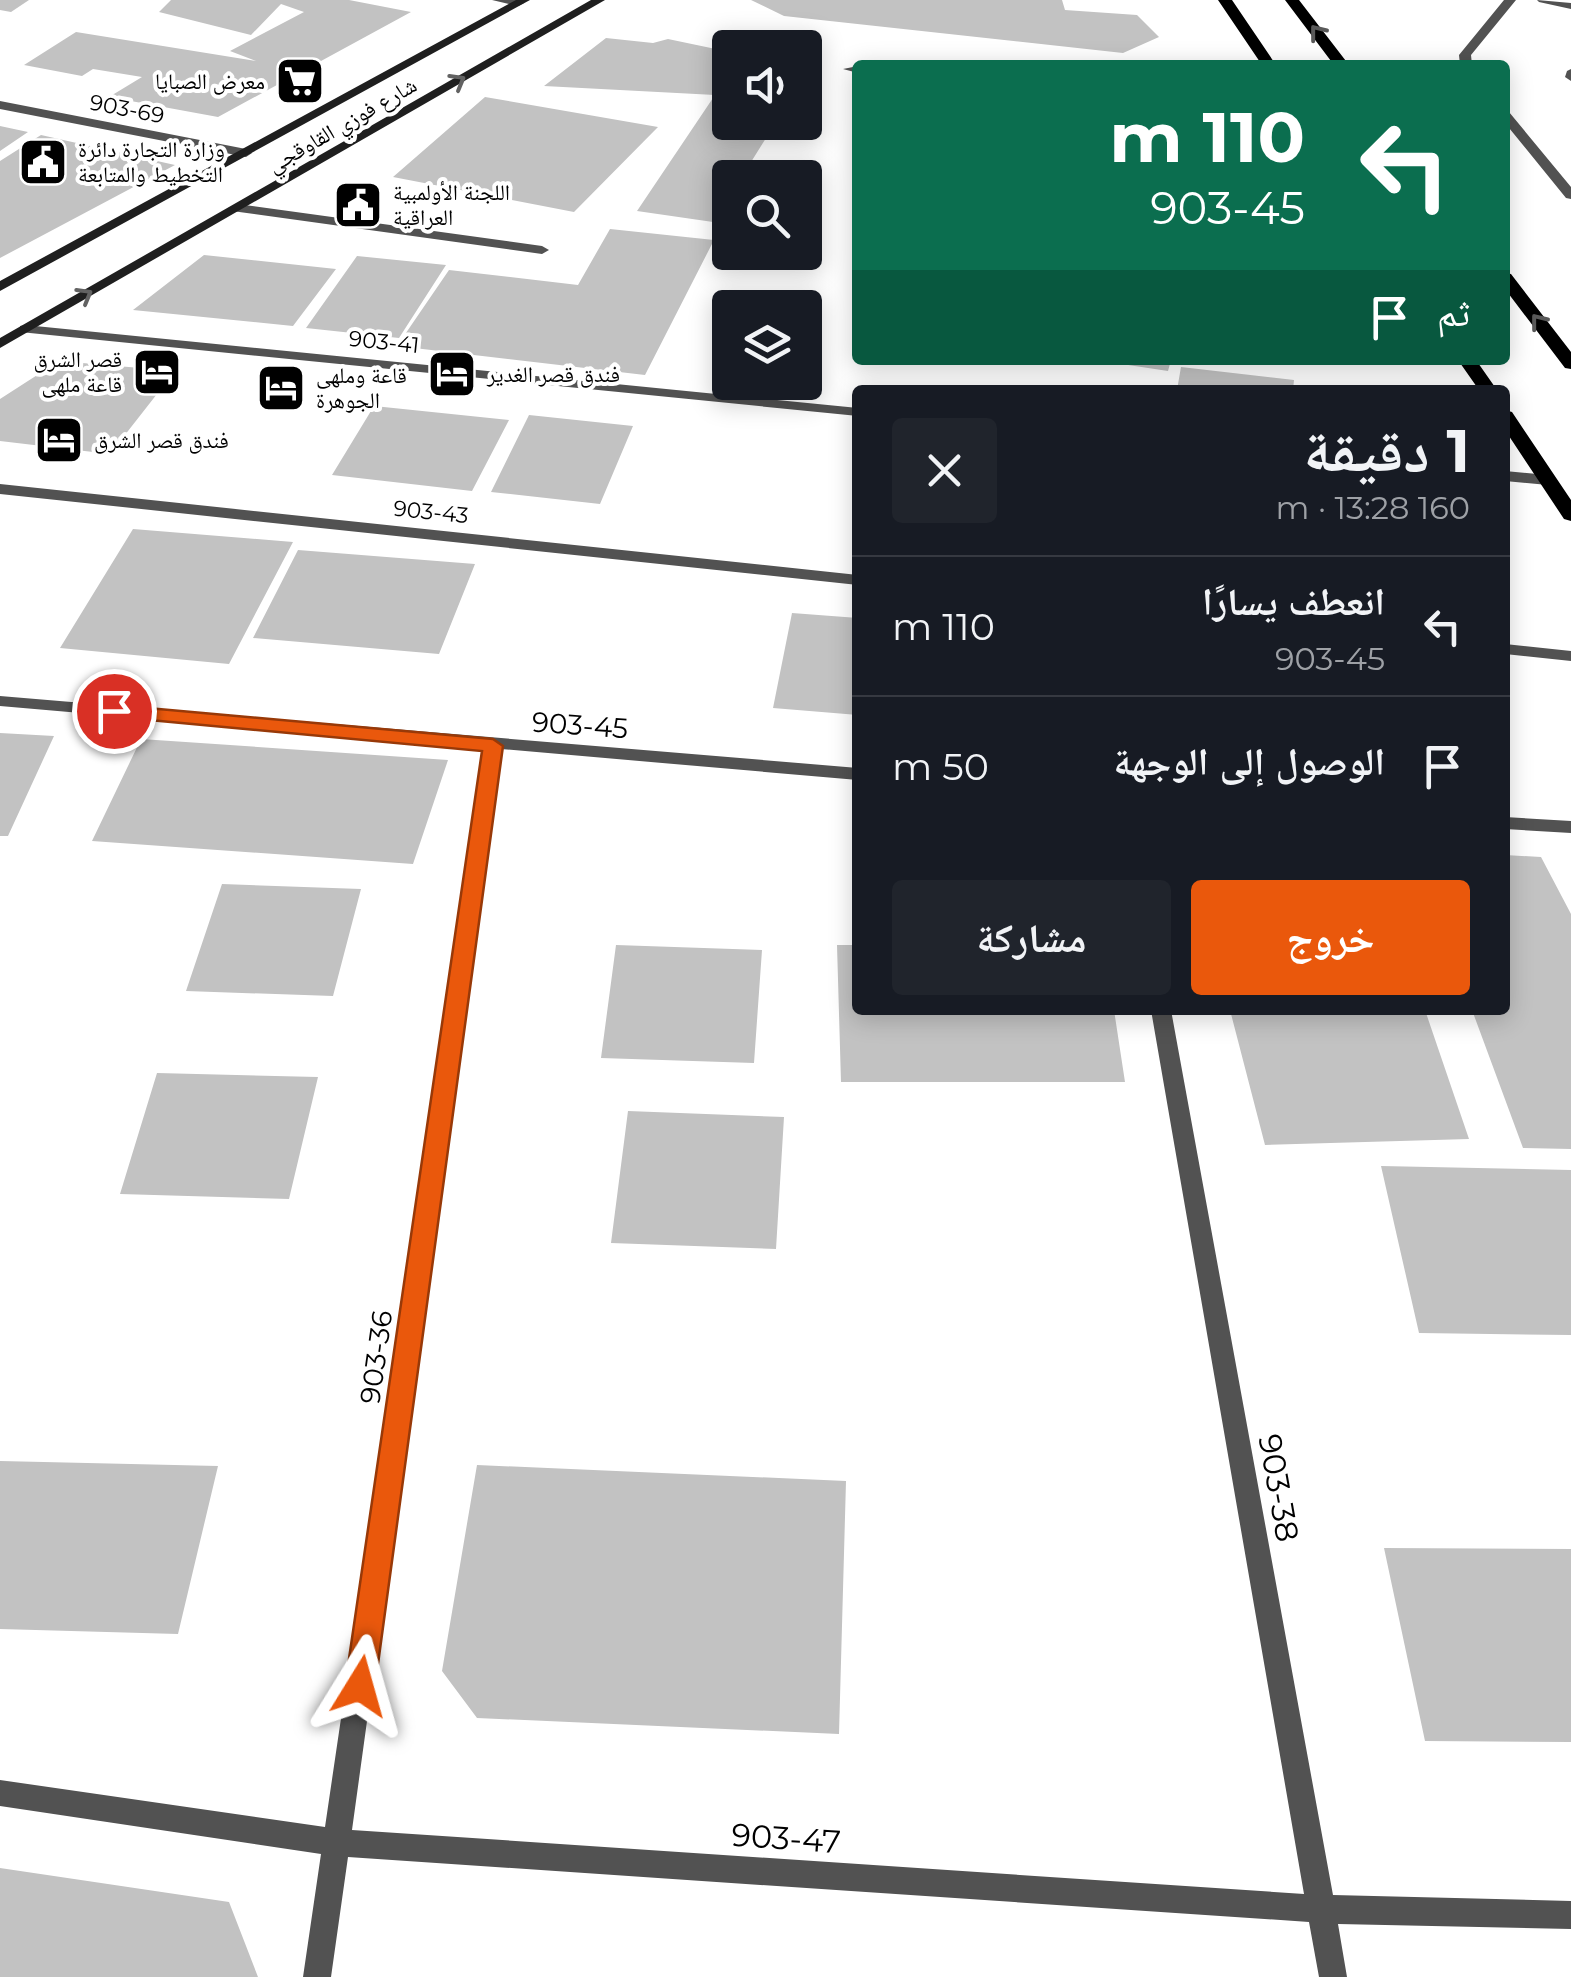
<!DOCTYPE html>
<html lang="ar">
<meta charset="utf-8">
<style>
:root{--surface:#171b24;--page:#20242c;--text:#f1f3f6;--muted:#9ea1a6;--line:#363941;--accent:#ea580c}
body{margin:0;font-family:Montserrat,"Noto Naskh Arabic",sans-serif;background:var(--page);color:var(--text);direction:rtl;height:100vh;display:flex;flex-direction:column;font-size:38px;white-space:nowrap}
*{box-sizing:border-box;margin:0}
p{font-size:32px;color:var(--muted)}
.icon{flex:none;width:55px;height:55px;fill:none;stroke:currentColor;stroke-width:2;stroke-linecap:round;stroke-linejoin:round}
.map{position:relative;flex:1;overflow:hidden;direction:ltr}
.side{position:absolute;left:852px;top:385px;width:658px;height:630px;display:flex;flex-direction:column;background:var(--surface);border-radius:10px;box-shadow:0 5px 25px #0003;direction:rtl}
.side>*{flex:none}
.top-card{position:absolute;left:852px;top:60px;width:658px;height:305px;border-radius:10px;box-shadow:0 5px 25px #0003;direction:rtl;background:#0b6e4f;color:#fff;overflow:hidden}
.controls{position:absolute;left:712px;top:30px;display:grid;gap:20px}
.controls a{display:grid;place-items:center;width:110px;height:110px;border-radius:10px;background:var(--surface);box-shadow:0 5px 25px #0003;font-size:50px}
.pin{position:absolute;display:grid;place-items:center;width:85px;height:85px;color:#fff;margin:-42px;border:5px solid #fff;border-radius:50%;box-shadow:0 2px 10px #0007}
.me{position:absolute;width:110px;margin:-55px;rotate:8deg;stroke-linejoin:round;filter:drop-shadow(0 0 8px #0008)}
.turn{display:flex;align-items:center;gap:35px;height:210px;padding:0 40px;font-size:45px}
.turn .icon{width:130px;height:130px;stroke-width:2.5}
.turn b{display:block;font-size:70px;line-height:85px}
.then{display:flex;align-items:center;height:95px;padding:0 40px;background:#0003;gap:20px;font-size:38px}
.round{display:grid;place-items:center;flex:none;width:105px;height:105px;border-radius:10px;background:var(--page)}
.headline{display:flex;align-items:center;justify-content:space-between;height:170px;padding:0 40px}
h1{font-size:60px;font-weight:700;line-height:75px}
.button{display:flex;gap:20px;margin-top:auto;padding:20px 40px}
.button a{flex:1;height:115px;border-radius:10px;background:var(--accent);color:#fff;font-size:40px;font-weight:700;line-height:115px;text-align:center}
.button a+a{background:var(--page);color:var(--text)}
ul{padding:0;list-style:none}
li{display:flex;align-items:center;gap:30px;height:140px;padding:0 40px;border-top:2px solid var(--line)}
li div{flex:1}
li b{display:block;font-size:38px}
li em{font-style:normal}
.map>svg:first-child{display:block}
.building{fill:#c2c2c2}
.lines{fill:none;stroke-linecap:round;stroke-linejoin:round}
.lane{fill:#525252;fill-rule:evenodd}
.street{fill:#525252;fill-rule:evenodd}
.secondary{fill:#1f1f1f;fill-rule:evenodd}
.primary{fill:#000;fill-rule:evenodd}
.oneway{stroke:#595959}
.oneway2{stroke:#626262}
.route{fill:#ea580c;stroke:#983908;stroke-width:2.5}
.labels{text-anchor:middle;dominant-baseline:central;stroke-width:8;stroke-linejoin:round;paint-order:stroke}
.far-poi-label{font-size:22px;fill:#000;stroke:#fff;text-anchor:start}
.far-street-label{font-size:22px;fill:#000;stroke:#fff}
.street-label{font-size:28px;fill:#000;stroke:#fff}
.near-street-label{font-size:32px;fill:#000;stroke:#fff}
</style>
<div class="map">
<svg width="1571" height="1977" viewBox="0 0 1571 1977">
<rect width="100%" height="100%" fill="#fff"/>
<path class="building" d="M 0,0 L 29,0 L 11,12 L 0,10 Z
M 171,0 L 349,0 L 411,12 L 218,117 L 109,97 L 142,77 L 93,69 L 82,76 L 24,65 L 76,32 L 256,61 L 230,51 L 304,12 L 281,4 L 251,35 L 159,12 Z
M 751,0 L 1062,0 L 1065,10 L 1137,15 L 1159,37 L 1123,53 L 784,16 Z
M 606,38 L 653,43 L 668,39 L 730,52 L 730,122 L 776,122 L 741,178 L 730,178 L 730,195 L 713,222 L 637,211 L 715,95 L 544,86 Z
M 485,97 L 658,127 L 574,212 L 393,177 Z
M 0,126 L 28,132 L 0,151 Z
M 41,135 L 175,165 L 0,258 L 0,161 Z
M 610,229 L 714,240 L 645,375 L 397,346 L 449,270 L 578,285 Z
M 204,255 L 336,269 L 293,326 L 133,310 Z
M 357,256 L 446,265 L 399,338 L 306,328 Z
M 1095,360 L 1171,360 L 1168,371 Z
M 59,361 L 175,371 L 110,454 L 0,441 L 0,399 Z
M 1181,367 L 1294,380 L 1293,390 L 1177,390 Z
M 374,406 L 509,420 L 472,491 L 332,475 Z
M 529,415 L 633,426 L 600,504 L 491,492 Z
M 133,529 L 293,542 L 229,664 L 60,648 Z
M 298,550 L 475,564 L 439,654 L 253,638 Z
M 792,613 L 858,618 L 858,715 L 773,708 Z
M 0,733 L 54,736 L 8,836 L 0,836 Z
M 141,739 L 448,760 L 413,864 L 92,841 Z
M 1505,855 L 1541,857 L 1571,914 L 1571,1149 L 1523,1148 L 1472,1010 L 1505,1010 Z
M 222,884 L 361,889 L 333,996 L 186,991 Z
M 616,945 L 762,950 L 754,1063 L 601,1058 Z
M 837,945 L 858,945 L 858,1010 L 1114,1010 L 1125,1082 L 841,1082 Z
M 1230,1010 L 1425,1010 L 1469,1139 L 1265,1145 Z
M 157,1073 L 318,1077 L 289,1199 L 120,1194 Z
M 628,1111 L 784,1117 L 776,1249 L 611,1243 Z
M 1381,1166 L 1571,1170 L 1571,1335 L 1419,1333 Z
M 0,1461 L 218,1466 L 178,1634 L 0,1629 Z
M 477,1465 L 846,1481 L 839,1734 L 477,1718 L 442,1671 Z
M 1384,1548 L 1571,1549 L 1571,1742 L 1425,1741 Z
M 0,1868 L 229,1902 L 258,1977 L 0,1977 Z"/>
<g class="lines">
<path class="lane" d="M 1504,0 L 1516,0 L 1471,55 L 1472,65 L 1460,65 L 1459,55 Z
M 1537,0 L 1571,3 L 1571,9 L 1539,2 Z
M 858,66 L 858,73 L 843,69 Z
M 1571,69 L 1571,81 L 1565,77 L 1567,71 Z
M 1505,111 L 1509,112 L 1571,187 L 1571,199 L 1566,198 L 1505,123 Z
M 237,204 L 542,246 L 549,250 L 542,254 L 232,211 L 231,208 Z"/>
<path class="street" d="M 492,0 L 519,0 L 524,3 L 518,6 Z
M 0,101 L 246,149 L 252,153 L 246,157 L 0,109 Z
M 25,325 L 858,408 L 858,416 L 20,332 L 20,326 Z
M 1505,471 L 1548,475 L 1556,480 L 1548,485 L 1505,481 Z
M 0,484 L 858,575 L 858,585 L 0,494 Z
M 1505,644 L 1571,651 L 1571,661 L 1505,654 Z
M 0,696 L 858,768 L 858,780 L 501,749 L 352,1830 L 1304,1894 L 1151,1010 L 1171,1010 L 1333,1895 L 1571,1901 L 1571,1929 L 1338,1924 L 1347,1977 L 1319,1977 L 1309,1922 L 348,1857 L 331,1977 L 303,1977 L 321,1854 L 0,1806 L 0,1780 L 325,1827 L 484,748 L 0,706 Z
M 1505,817 L 1571,821 L 1571,833 L 1505,829 Z"/>
<path class="secondary" d="M 516,0 L 530,0 L 0,291 L 0,281 Z
M 591,0 L 605,0 L 0,348 L 0,338 Z"/>
<path class="primary" d="M 1218,0 L 1232,0 L 1276,65 L 1262,65 Z
M 1285,0 L 1299,0 L 1349,65 L 1334,65 Z
M 1505,273 L 1511,274 L 1571,352 L 1571,369 L 1565,368 L 1505,289 Z
M 1458,360 L 1476,360 L 1497,390 L 1479,390 Z
M 1505,410 L 1512,412 L 1571,500 L 1571,521 L 1564,519 L 1505,430 Z"/>
</g>
<defs><path id="oneway-chevron" d="M-2-3.5L2.5 0L-2 3.5" fill="none" stroke-width="1.6" stroke-linecap="round" stroke-linejoin="round" transform="scale(2.5)"/></defs>
<g class="oneway">
<use href="#oneway-chevron" transform="translate(1317 32) rotate(-128)"/>
<use href="#oneway-chevron" transform="translate(1538 321) rotate(-128)"/>
</g>
<g class="oneway2">
<use href="#oneway-chevron" transform="translate(458 81) rotate(-30)"/>
<use href="#oneway-chevron" transform="translate(85 295) rotate(-30)"/>
</g>
<path class="route" d="M 114,705 L 493,739 L 503,746 L 375,1686 L 371,1696 L 360,1700 L 350,1696 L 345,1686 L 482,751 L 107,716 L 104,711 Z"/>
<defs>
<g id="supermarket-square" transform="scale(2.5)"><rect x="-9" y="-9" width="18" height="18" rx="4" fill="#000" stroke="#fff"/><path d="M-6-5.5h2.5l.6 2H6L4.5 2H-2.5L-4.4-4H-6ZM-1.5 3.2a1.3 1.3 0 1 0 .1 0ZM3 3.2a1.3 1.3 0 1 0 .1 0Z" fill="#fff"/></g>
<g id="civic-square" transform="scale(2.5)"><rect x="-9" y="-9" width="18" height="18" rx="4" fill="#000" stroke="#fff"/><path d="M-.6-6.5H3V-4.5H.6V-3L4-1V1h2V6H-6V1h2V-1L-.6-3ZM-1.2 2.5V6h2.4V2.5Z" fill="#fff"/></g>
<g id="hotel-square" transform="scale(2.5)"><rect x="-9" y="-9" width="18" height="18" rx="4" fill="#000" stroke="#fff"/><path d="M-6-4.5h1.5V1H6V5H4.5V3h-9V5H-6ZM-4 0a1.8 1.8 0 1 1 3.6 0ZM.5 0V-2.5h3Q6-2.5 6 0Z" fill="#fff"/></g>
</defs>
<g fill-rule="evenodd">
<use href="#supermarket-square" x="300" y="81"/>
<use href="#civic-square" x="43" y="162"/>
<use href="#civic-square" x="358" y="205"/>
<use href="#hotel-square" x="157" y="372"/>
<use href="#hotel-square" x="452" y="374"/>
<use href="#hotel-square" x="281" y="388"/>
<use href="#hotel-square" x="59" y="440"/>
</g>
<g class="labels">
<g class="far-poi-label">
<text x="265" y="81" text-anchor="end">معرض الصبايا</text>
<text x="78" y="149">وزارة التجارة دائرة<tspan x="78" dy="25">التخطيط والمتابعة</tspan></text>
<text x="393" y="192">اللجنة الأولمبية<tspan x="393" dy="25">العراقية</tspan></text>
<text x="122" y="359" text-anchor="end">قصر الشرق<tspan x="122" dy="25">قاعة ملهى</tspan></text>
<text x="487" y="374">فندق قصر الغدير</text>
<text x="316" y="375">قاعة وملهى<tspan x="316" dy="25">الجوهرة</tspan></text>
<text x="94" y="440">فندق قصر الشرق</text>
</g>
<g class="far-street-label">
<text transform="translate(127 109) rotate(11)">903-69</text>
<text transform="translate(342 125) rotate(-30)">شارع فوزي القاوقجي</text>
<text transform="translate(384 342) rotate(6)">903-41</text>
<text transform="translate(431 512) rotate(6)">903-43</text>
</g>
<g class="street-label">
<text transform="translate(580 725) rotate(4)">903-45</text>
<text transform="translate(376 1357) rotate(-82)">903-36</text>
</g>
<g class="near-street-label">
<text transform="translate(1279 1488) rotate(80)">903-38</text>
<text transform="translate(786 1838) rotate(4)">903-47</text>
</g>
</g>
</svg>
<div class="controls">
<a><svg class="icon" aria-label="sound" viewBox="0 0 24 24"><path d="M4 9h4l5-4v14l-5-4H4zM17 9q2 3 0 6"/></svg></a>
<a><svg class="icon" aria-label="search" viewBox="0 0 24 24"><circle cx="10" cy="10" r="6"/><path d="M15 15l6 6"/></svg></a>
<a><svg class="icon" aria-label="layers" viewBox="0 0 24 24"><path d="M12 4l9 5-9 5-9-5zM3 14l9 5 9-5"/></svg></a>
</div>
<div class="pin" style="left:114px;top:711px;background:#d93025"><svg class="icon" aria-label="arrive" viewBox="0 0 24 24"><path d="M6 21V4h12l-3 4 3 4H6"/></svg></div>
<svg class="me" style="left:360px;top:1686px" viewBox="-20 -20 40 40"><path d="M0-17L14 15 0 8-14 15z" fill="#ea580c" stroke="#fff" stroke-width="4"/></svg>
<div class="top-card">
<div class="turn"><svg class="icon" aria-label="left" viewBox="0 0 24 24"><path d="M17 20v-9H6M10 6l-5 5 5 5"/></svg><div><b>110 m</b>903-45</div></div>
<div class="then">ثم<svg class="icon" aria-label="arrive" viewBox="0 0 24 24"><path d="M6 21V4h12l-3 4 3 4H6"/></svg></div>
</div>
<section class="side">
<div class="headline"><div><h1>1 دقيقة</h1><p>160 m · 13:28</p></div><a class="round"><svg class="icon" aria-label="close" viewBox="0 0 24 24"><path d="M6 6l12 12M18 6L6 18"/></svg></a></div>
<ul>
<li><svg class="icon" aria-label="left" viewBox="0 0 24 24"><path d="M17 20v-9H6M10 6l-5 5 5 5"/></svg><div><b>انعطف يسارًا</b><p>903-45</p></div><em>110 m</em></li>
<li><svg class="icon" aria-label="arrive" viewBox="0 0 24 24"><path d="M6 21V4h12l-3 4 3 4H6"/></svg><div><b>الوصول إلى الوجهة</b></div><em>50 m</em></li>
</ul>
<div class="button"><a>خروج</a><a>مشاركة</a></div>
</section>
</div>
